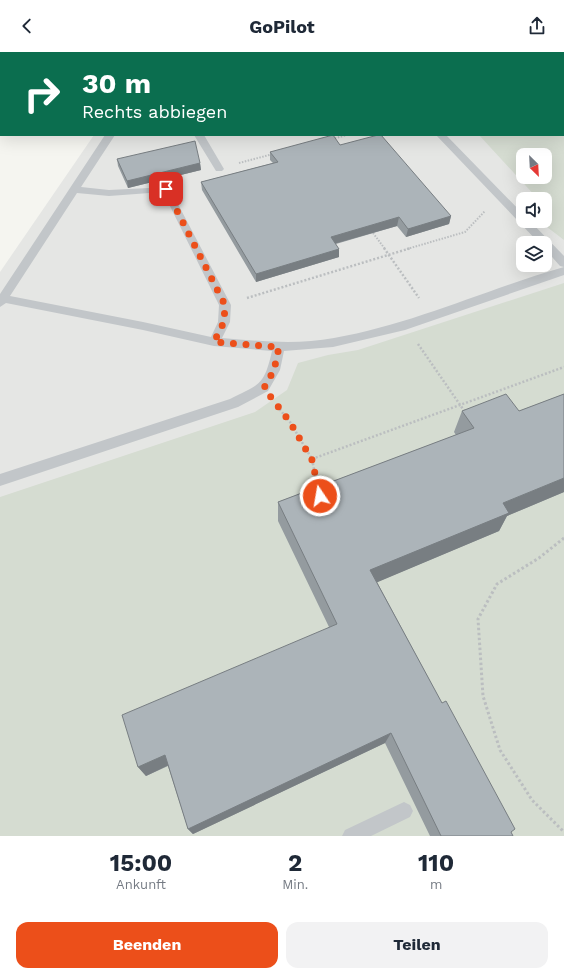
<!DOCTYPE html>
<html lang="de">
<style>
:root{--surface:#fff;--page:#f2f2f3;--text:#1f2937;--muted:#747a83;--accent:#ec4f1a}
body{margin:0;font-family:"Work Sans",sans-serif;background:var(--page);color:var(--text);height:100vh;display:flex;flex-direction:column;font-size:15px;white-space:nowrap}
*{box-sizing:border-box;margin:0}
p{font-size:13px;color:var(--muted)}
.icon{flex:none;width:22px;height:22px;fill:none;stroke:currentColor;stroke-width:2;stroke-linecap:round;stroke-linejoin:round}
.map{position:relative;height:784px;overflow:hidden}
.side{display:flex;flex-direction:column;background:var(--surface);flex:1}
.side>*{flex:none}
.banner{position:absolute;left:0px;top:0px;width:564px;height:84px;box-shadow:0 4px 16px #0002;background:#0b6e4f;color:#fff;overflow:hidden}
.needle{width:26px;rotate:156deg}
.buttons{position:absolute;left:516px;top:96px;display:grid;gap:8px}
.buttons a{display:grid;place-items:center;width:36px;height:36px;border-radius:8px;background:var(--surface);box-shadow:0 4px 16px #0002;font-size:20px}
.pin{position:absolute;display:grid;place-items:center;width:34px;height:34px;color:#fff;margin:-17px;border-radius:8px;box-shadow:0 2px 6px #0006}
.me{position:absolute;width:44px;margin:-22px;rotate:348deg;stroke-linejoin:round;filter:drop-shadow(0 0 3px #0008)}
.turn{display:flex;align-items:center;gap:14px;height:84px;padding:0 16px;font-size:18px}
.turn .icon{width:52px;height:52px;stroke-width:2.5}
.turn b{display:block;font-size:28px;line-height:34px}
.eta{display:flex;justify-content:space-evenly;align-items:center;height:68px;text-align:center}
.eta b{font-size:24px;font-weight:700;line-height:28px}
.button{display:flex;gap:8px;margin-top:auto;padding:8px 16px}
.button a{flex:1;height:46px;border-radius:12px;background:var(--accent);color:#fff;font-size:16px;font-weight:700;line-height:46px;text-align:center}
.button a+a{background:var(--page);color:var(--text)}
header{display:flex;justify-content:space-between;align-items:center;height:52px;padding:0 16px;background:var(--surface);font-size:18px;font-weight:700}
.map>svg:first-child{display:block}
.built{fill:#e5e6e4;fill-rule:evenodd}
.green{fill:#d5dcd1;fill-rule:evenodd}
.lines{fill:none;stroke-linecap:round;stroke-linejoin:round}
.path-far2{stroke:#bbbec0;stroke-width:2;stroke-dasharray:1.5 1.5;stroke-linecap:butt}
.path-far1{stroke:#bbbec0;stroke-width:2.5;stroke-dasharray:2 2;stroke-linecap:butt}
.path{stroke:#bbbec0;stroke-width:3;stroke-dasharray:2.5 2.5;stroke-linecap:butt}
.lane{fill:#c2c6c9;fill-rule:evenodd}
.wall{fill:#949b9f}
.shaded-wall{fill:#787e82}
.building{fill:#acb4b9;stroke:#787e82}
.route{stroke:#ec4f1a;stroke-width:7;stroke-dasharray:0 12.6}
</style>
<header><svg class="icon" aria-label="back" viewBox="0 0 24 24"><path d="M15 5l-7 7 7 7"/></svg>GoPilot<svg class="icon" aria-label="share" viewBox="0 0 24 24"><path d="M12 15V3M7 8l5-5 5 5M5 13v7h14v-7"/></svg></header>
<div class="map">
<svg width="564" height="784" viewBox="0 0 564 784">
<rect width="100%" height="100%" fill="#f5f5f0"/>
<path class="built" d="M 150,0 L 564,0 L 564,784 L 0,784 L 0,220 L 94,83 L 563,83 L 563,1 L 149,1 ZM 523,103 L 545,103 L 545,125 L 523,125 ZM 523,147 L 545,147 L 545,169 L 523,169 ZM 523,191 L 545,191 L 545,213 L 523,213 Z"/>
<path class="green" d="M 563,53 L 564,53 L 564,188 L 539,169 L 545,169 L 545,161 L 550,159 L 545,154 L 545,147 L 538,147 L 479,83 L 563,83 ZM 523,103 L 545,103 L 545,125 L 523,125 Z
M 564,231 L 564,784 L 0,784 L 0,445 L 255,360 L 287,338 L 298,311 L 328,303 L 358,298 Z"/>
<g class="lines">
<path class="path-far2" d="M 332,87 L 347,83
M 239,111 L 273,102
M 373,181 L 385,197
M 407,197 L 465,180 L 485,159"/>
<path class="path-far1" d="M 384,196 L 419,246
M 247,246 L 411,196
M 418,292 L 465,360
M 277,354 L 290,370 L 312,407 L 318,438
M 312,407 L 564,315"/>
<path class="path" d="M 564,486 L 539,506 L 497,532 L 478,567 L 483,644 L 500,698 L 532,748 L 564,780"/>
<path class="lane" d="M 358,0 L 366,0 L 367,1 L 359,1 Z
M 105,83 L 115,83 L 81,135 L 109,138 L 169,135 L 231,253 L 230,270 L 222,286 C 259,289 297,293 334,286 C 414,272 487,237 564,215 L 564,223 L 405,278 L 333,295 L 284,299 L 280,318 L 268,339 L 238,355 L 0,434 L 0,422 L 230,347 C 260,332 264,334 272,299 L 214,294 L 143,278 L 6,251 L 0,255 L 0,242 ZM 163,140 L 219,253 L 218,270 L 211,285 L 143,270 L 10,244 L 77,141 L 109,144 Z
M 194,83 L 204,83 L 224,117 L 222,119 L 216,119 Z
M 436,83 L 446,83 L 523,162 L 523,169 L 530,169 L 564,204 L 564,215 L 560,214 L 545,197 L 545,191 L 539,191 Z
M 404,750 L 410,753 L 413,759 L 410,765 L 371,784 L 342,784 L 345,778 Z"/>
</g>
<path class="wall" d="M 340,93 L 451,164 L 449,172 L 406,185 L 397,174 L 336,192 L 339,205 L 256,230 L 202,138 L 201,130 L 273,111 L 270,108 L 270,100 Z
M 117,107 L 200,111 L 201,118 L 128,136 L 118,114 Z
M 564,342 L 564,440 L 507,464 L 499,479 L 377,530 L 513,784 L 430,784 L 385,691 L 193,782 L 188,777 L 168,714 L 146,724 L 138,715 L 329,575 L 278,469 L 278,450 L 456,383 L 454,380 L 462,359 L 519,359 Z"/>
<path class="shaded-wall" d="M 200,111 L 201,118 L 128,136 L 127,129 Z
M 451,164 L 449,172 L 406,185 L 408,177 Z
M 399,165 L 397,174 L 330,193 L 331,185 Z
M 339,197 L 339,205 L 256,230 L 256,222 Z
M 564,426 L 564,440 L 507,464 L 499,479 L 366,535 L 370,518 L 503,451 Z
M 391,681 L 385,691 L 193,782 L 188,777 Z
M 165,703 L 171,712 L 146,724 L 138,715 Z"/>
<path class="building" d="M 204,0 L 307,0 L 308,1 L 204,1 Z
M 333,83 L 340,93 L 378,83 L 381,83 L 451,164 L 408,177 L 399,165 L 331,185 L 339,197 L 256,222 L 201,130 L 278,110 L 270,100 Z
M 195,89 L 200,111 L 127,129 L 117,107 Z
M 506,342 L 519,359 L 564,342 L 564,426 L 503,451 L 509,461 L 370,518 L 442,651 L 446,649 L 515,777 L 511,780 L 513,784 L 441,784 L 391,681 L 188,777 L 165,703 L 138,715 L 122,663 L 337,572 L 278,450 L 474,376 L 462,359 Z"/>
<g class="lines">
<path class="route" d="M 166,137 L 225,253 L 224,270 L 214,290 L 279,295 L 274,318 L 264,336 L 290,370 L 312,408 L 320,444"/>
</g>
</svg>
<div class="buttons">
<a><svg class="needle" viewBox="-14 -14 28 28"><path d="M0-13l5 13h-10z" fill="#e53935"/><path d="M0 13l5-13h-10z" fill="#747a83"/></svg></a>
<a><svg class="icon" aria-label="sound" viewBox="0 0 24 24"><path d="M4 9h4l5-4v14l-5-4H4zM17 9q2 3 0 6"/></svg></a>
<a><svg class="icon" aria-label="layers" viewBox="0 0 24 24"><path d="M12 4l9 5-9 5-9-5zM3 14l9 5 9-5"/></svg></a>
</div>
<div class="pin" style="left:166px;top:137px;background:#d93025"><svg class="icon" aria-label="arrive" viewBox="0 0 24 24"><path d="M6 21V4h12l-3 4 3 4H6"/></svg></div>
<svg class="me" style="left:320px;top:444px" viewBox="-20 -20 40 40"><circle r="17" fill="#ec4f1a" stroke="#fff" stroke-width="3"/><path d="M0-11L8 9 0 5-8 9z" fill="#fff"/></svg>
<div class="banner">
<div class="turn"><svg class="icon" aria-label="right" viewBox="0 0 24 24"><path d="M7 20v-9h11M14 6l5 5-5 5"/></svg><div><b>30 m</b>Rechts abbiegen</div></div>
</div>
</div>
<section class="side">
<div class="eta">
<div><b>15:00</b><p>Ankunft</p></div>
<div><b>2</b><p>Min.</p></div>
<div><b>110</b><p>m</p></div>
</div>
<div class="button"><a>Beenden</a><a>Teilen</a></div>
</section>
